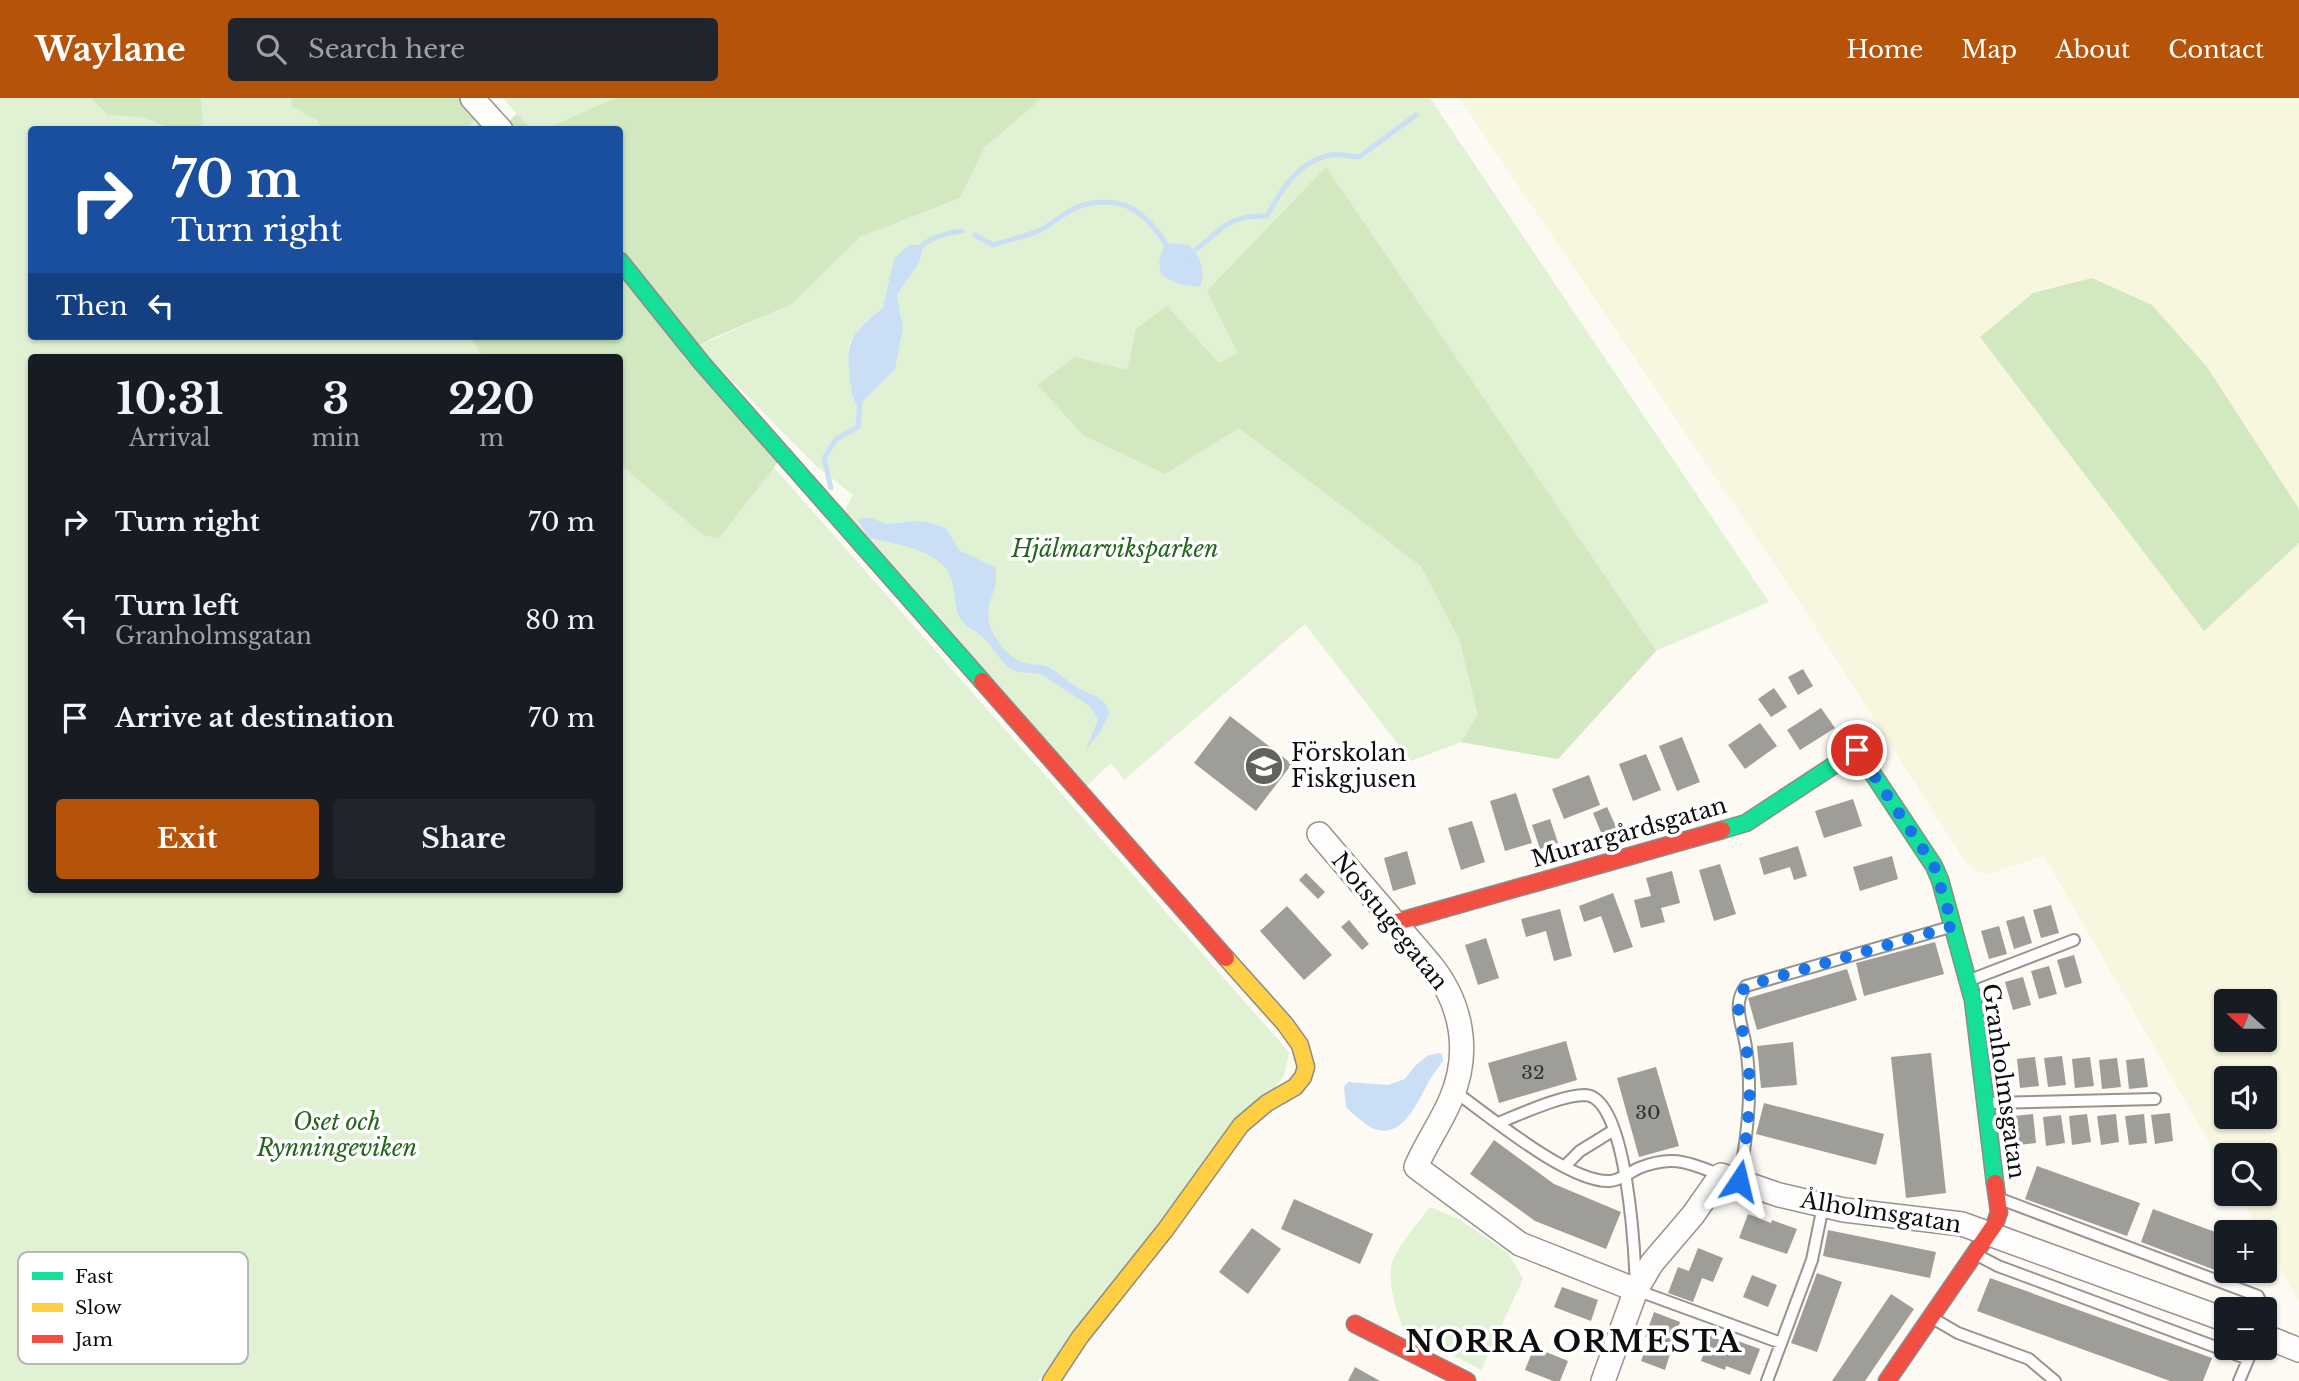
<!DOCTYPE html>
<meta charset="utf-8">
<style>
:root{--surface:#171b24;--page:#20242c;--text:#f1f3f6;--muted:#9ea1a6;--accent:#b45309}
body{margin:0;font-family:"Libre Baskerville",serif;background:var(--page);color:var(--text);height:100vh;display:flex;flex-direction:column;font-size:26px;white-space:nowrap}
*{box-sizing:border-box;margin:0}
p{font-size:23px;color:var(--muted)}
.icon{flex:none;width:38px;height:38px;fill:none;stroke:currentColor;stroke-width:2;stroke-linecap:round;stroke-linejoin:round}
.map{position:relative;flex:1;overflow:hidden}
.drawer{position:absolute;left:28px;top:256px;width:595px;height:539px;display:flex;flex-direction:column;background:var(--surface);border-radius:7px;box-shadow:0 2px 5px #0004}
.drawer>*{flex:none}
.guide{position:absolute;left:28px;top:28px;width:595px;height:214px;border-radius:7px;box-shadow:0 2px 5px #0004;background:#1a4fa0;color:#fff;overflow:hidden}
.needle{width:46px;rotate:291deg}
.controls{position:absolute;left:2214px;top:891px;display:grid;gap:14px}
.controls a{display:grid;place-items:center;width:63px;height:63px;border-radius:7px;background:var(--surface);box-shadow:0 2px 5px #0004;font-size:35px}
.pin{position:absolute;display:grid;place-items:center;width:60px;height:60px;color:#fff;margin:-30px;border:4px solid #fff;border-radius:50%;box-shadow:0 2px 7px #0007}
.me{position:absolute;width:77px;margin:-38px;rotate:10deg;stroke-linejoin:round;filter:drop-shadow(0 0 5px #0008)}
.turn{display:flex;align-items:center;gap:24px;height:147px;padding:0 28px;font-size:32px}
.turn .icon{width:91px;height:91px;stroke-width:2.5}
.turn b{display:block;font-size:49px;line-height:60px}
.then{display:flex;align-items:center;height:66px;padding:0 28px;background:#0003;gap:14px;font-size:26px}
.eta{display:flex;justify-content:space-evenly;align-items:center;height:119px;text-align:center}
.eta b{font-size:42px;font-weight:700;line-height:49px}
.action{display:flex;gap:14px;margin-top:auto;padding:14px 28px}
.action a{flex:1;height:80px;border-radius:7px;background:var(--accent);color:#fff;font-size:28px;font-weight:700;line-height:80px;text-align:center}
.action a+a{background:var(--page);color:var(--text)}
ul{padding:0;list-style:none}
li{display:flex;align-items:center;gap:21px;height:98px;padding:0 28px}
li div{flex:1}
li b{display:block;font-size:26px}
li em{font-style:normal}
header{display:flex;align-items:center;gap:42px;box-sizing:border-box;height:98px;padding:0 35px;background:var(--accent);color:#fff}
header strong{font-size:33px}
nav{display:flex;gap:38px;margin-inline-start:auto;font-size:24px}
.search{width:490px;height:63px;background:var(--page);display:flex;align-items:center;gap:18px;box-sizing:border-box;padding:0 24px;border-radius:7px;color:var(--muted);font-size:26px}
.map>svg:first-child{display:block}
.farmland{fill:#f7f7df;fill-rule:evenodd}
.green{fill:#e1f1d3;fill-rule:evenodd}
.forest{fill:#d1e8c0}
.water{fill:#cadff5}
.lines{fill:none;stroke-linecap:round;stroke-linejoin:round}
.stream{stroke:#cadff5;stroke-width:5}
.building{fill:#9f9d98}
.lane-casing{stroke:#959491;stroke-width:14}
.street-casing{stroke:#959491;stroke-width:26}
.fast-casing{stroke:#8c8b87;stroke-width:19}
.slow-casing{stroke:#8c8b87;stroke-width:19}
.jam-casing{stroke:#8c8b87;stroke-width:19}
.lane{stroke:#fffefd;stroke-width:10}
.street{stroke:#fffefd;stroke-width:23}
.fast{stroke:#16e098;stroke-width:16}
.slow{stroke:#ffcf43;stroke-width:16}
.jam{stroke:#f24e42;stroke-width:16}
.route{stroke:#1a73e8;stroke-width:12;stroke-dasharray:0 21.6}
.labels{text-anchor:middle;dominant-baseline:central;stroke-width:7;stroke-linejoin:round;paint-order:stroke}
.number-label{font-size:19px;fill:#323230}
.park-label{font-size:23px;font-style:italic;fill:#23661e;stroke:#fff}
.poi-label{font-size:23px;fill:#0e0e0e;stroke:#fff;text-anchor:start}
.street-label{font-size:23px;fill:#0e0e0e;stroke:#fff}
.district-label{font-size:30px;font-weight:bold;letter-spacing:2px;fill:#0e0e0e;stroke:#fff}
.key{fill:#fff;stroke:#b7b7b7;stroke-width:2}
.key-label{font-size:19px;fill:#0e0e0e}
</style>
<header>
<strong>Waylane</strong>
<div class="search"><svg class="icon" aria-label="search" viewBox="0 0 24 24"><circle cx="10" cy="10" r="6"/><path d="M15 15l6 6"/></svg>Search here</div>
<nav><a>Home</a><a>Map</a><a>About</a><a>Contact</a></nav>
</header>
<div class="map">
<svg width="2299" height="1283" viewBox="0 0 2299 1283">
<rect width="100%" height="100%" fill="#fcfaf2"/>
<path class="farmland" d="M 1459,0 L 2299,0 L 2299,1204 L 2265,1143 L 2264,1134 L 2260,1134 L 2238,1096 L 2264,1096 L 2264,1057 L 2226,1057 L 2226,1074 L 2044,758 L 1985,777 L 1966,765 L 1793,494 ZM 2226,903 L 2264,903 L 2264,942 L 2226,942 ZM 2226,980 L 2264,980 L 2264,1018 L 2226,1018 Z"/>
<path class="green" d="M 0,0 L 443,0 L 469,28 L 477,19 L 489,31 L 32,32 L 32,238 L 562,238 L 595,259 L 32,259 L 32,791 L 620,791 L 620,264 L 683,266 L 1289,954 L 1284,978 L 1038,1283 L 0,1283 Z
M 503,0 L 615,0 L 545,31 L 531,32 Z
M 1042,0 L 1430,0 L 1769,504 L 1656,553 L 1558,661 L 1461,644 L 1411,663 L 1305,526 L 1124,682 L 1111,665 L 1085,689 L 843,416 L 853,397 L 815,367 L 698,248 L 792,206 L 860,139 L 960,100 L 985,49 ZM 919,165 L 897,197 L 903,230 L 859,308 L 853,302 L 849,271 L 849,246 L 861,227 L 883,210 L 887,196 Z
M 1430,1109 L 1459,1121 L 1508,1155 L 1523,1181 L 1481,1272 L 1403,1231 C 1397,1212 1389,1192 1391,1171 C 1392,1154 1419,1124 1430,1109 Z"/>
<path class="forest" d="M 91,0 L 201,0 L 203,31 L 165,31 L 163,27 L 141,19 L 108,17 Z
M 291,0 L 460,0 L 477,19 L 467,31 L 321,31 L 318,23 L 292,8 Z
M 615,0 L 1042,0 L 985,49 L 960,100 L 860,139 L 792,206 L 713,240 L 682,257 L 778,364 L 719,440 L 703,437 L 620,366 L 620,259 L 483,259 L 469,238 L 620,238 L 620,32 L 545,31 Z
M 517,16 L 531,31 L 499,32 Z
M 1326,69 L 1656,553 L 1558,661 L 1461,644 L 1478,617 L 1460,543 L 1421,468 L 1239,330 L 1165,376 L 1083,337 L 1038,287 L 1075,259 L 1127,272 L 1136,231 L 1167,208 L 1219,265 L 1238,255 L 1207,193 Z
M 2092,180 L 2152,207 L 2207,269 L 2299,411 L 2299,445 L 2204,533 L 1980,239 L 2033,195 Z"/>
<path class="water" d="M 1165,145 L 1189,147 C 1201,159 1206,173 1200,189 L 1178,186 L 1161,177 L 1159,164 Z
M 909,147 L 923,147 L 919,165 L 897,197 L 903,230 L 895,271 L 858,308 C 851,301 852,292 850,282 C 845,242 852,234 883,210 L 894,161 Z
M 871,420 L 887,426 L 916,423 L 931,425 L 946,430 L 960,453 L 995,469 C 1001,493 981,505 991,531 C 997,544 1011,562 1025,565 C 1032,567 1039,566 1046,568 C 1059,574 1069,586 1082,592 C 1088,596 1096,597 1101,602 C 1106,605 1107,610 1110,615 L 1099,636 L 1086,651 L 1098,622 L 1090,608 L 1042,577 C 1032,573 1022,577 1011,571 C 999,563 994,549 983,539 C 975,532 963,528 959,518 C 952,501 957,481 943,467 C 924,449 894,446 869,440 L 857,421 Z
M 1438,955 L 1442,956 L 1443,963 C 1439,969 1434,975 1430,981 C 1419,1001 1403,1044 1372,1030 C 1363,1025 1353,1016 1346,1009 L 1344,989 L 1348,984 L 1388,987 L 1405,981 L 1415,968 L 1427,958 Z"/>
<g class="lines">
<path class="stream" d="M 975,137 L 993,147 C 1008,142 1026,139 1040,132 C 1054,125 1068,111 1083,107 C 1125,96 1147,116 1168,149
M 919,151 C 929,139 947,135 962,133
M 1189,156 C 1221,136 1222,117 1267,118 C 1281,92 1298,64 1330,57 C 1339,55 1350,58 1359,59 L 1416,17
M 831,390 L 824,360 L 836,341 L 858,329 L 860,303"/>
</g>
<path class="building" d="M 1803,571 L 1813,588 L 1798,597 L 1788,579 Z
M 1774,590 L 1787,609 L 1771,619 L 1758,601 Z
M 1821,610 L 1835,630 L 1800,652 L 1787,632 Z
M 1230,618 L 1292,666 L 1256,713 L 1194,665 Z
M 1760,625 L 1777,648 L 1745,671 L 1728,647 Z
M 1682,639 L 1700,684 L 1677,693 L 1659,648 Z
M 1646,656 L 1661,692 L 1633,703 L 1619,666 Z
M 1589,677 L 1600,707 L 1564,721 L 1552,691 Z
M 1516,695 L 1532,745 L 1505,753 L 1490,703 Z
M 1853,701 L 1862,728 L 1824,740 L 1815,713 Z
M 1607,709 L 1617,731 L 1602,737 L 1593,715 Z
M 1550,721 L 1558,745 L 1540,751 L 1532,727 Z
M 1472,723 L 1485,764 L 1461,772 L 1448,730 Z
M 1798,748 L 1807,778 L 1794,782 L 1790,769 L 1764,777 L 1759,760 Z
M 1407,753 L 1416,786 L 1393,793 L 1384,760 Z
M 1892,758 L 1898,781 L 1860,793 L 1853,769 Z
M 1720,766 L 1736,816 L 1714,823 L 1699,772 Z
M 1672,773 L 1680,805 L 1661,810 L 1665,824 L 1641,830 L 1634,802 L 1651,798 L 1646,780 Z
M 1306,775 L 1325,794 L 1318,801 L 1299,782 Z
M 1613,795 L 1633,849 L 1614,855 L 1601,818 L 1584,824 L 1579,808 Z
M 2051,807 L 2059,835 L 2041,840 L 2033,812 Z
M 1287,808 L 1332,857 L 1304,882 L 1260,833 Z
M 1560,811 L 1572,858 L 1554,863 L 1546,833 L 1526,839 L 1521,821 Z
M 2024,818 L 2032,845 L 2014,851 L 2006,823 Z
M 1349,822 L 1369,846 L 1362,852 L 1341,829 Z
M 1999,828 L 2007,856 L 1989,861 L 1981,833 Z
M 1486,840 L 1499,880 L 1478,887 L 1465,847 Z
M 1935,844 L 1944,876 L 1864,898 L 1856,865 Z
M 2074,857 L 2082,885 L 2065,890 L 2057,862 Z
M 2049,868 L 2057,896 L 2039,901 L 2031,873 Z
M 1847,871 L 1857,902 L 1757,932 L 1748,900 Z
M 2023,879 L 2031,907 L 2013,912 L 2005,884 Z
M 1566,943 L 1577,982 L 1499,1005 L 1488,965 Z
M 1793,944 L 1797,987 L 1761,990 L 1757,948 Z
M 1931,955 L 1946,1095 L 1906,1100 L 1891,959 Z
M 2062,958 L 2066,987 L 2048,989 L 2044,960 Z
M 2035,959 L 2039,988 L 2020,990 L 2017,961 Z
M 2090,959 L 2094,988 L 2075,990 L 2072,961 Z
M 2117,960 L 2121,989 L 2102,991 L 2099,962 Z
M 2144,960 L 2148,989 L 2129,991 L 2126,962 Z
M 1656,969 L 1679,1048 L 1639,1059 L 1617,980 Z
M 1764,1005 L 1884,1036 L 1876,1067 L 1756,1036 Z
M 2170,1015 L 2173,1043 L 2155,1046 L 2151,1017 Z
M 2033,1016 L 2036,1045 L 2018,1047 L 2014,1018 Z
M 2087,1016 L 2091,1044 L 2072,1047 L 2069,1018 Z
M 2116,1016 L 2119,1044 L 2101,1047 L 2097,1018 Z
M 2144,1016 L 2147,1045 L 2129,1047 L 2125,1018 Z
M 2061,1017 L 2065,1045 L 2046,1048 L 2043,1019 Z
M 1494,1042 L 1554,1086 L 1621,1114 L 1606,1151 L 1535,1123 L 1470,1076 Z
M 2037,1068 L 2140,1105 L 2127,1138 L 2025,1101 Z
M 1294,1101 L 1373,1136 L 1360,1166 L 1281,1131 Z
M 2153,1111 L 2226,1138 L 2226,1172 L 2248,1172 L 2244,1183 L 2141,1144 Z
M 1748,1116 L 1771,1125 L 1772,1122 L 1797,1131 L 1787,1156 L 1739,1140 Z
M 1252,1130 L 1281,1151 L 1248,1196 L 1219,1174 Z
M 1828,1132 L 1936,1154 L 1930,1180 L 1823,1158 Z
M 1698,1150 L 1723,1160 L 1713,1184 L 1702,1180 L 1693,1204 L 1668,1195 L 1678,1169 L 1689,1173 Z
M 1817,1175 L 1842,1184 L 1817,1254 L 1791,1245 Z
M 1752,1177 L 1777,1187 L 1768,1209 L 1743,1199 Z
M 1990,1180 L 2212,1260 L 2203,1283 L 2170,1283 L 1977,1213 Z
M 1562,1189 L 1598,1202 L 1591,1223 L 1554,1209 Z
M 1891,1196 L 1914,1211 L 1865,1283 L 1832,1283 Z
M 1654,1214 L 1680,1224 L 1665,1272 L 1641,1263 L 1650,1240 L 1645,1239 Z
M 1710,1238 L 1733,1247 L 1735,1242 L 1760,1251 L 1750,1277 L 1726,1268 L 1725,1272 L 1701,1263 Z
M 1534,1249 L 1568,1263 L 1560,1283 L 1553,1283 L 1525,1272 Z
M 1355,1269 L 1380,1283 L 1348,1283 Z"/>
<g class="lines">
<g class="lane-casing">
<path id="lane" d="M 1970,882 L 2074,842
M 1454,993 C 1488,1017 1569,1085 1610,1083 C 1619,1083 1630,1074 1639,1070 C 1673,1056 1689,1065 1721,1077
M 1988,1005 L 2155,1001
M 1498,1025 C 1521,1016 1561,997 1585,997 C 1628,998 1635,1160 1636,1192 L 1781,1245
M 1565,1068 L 1580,1053 L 1614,1032
M 1739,1083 C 1747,1039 1753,994 1746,949 C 1743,928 1731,906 1746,888 L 1950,829
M 2003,1102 L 2258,1198 L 2265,1213 L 2264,1216
M 1977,1157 L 1998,1168 L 2248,1261
M 1934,1221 L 1958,1235 L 2029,1261 L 2055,1283
M 1767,1283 L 1812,1162 L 1823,1108
M 2239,1283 L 2253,1250"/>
</g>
<g class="street-casing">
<path id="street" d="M 472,0 L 501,32
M 1319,736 L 1431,867 C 1462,906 1471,954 1451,1001 C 1441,1025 1426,1045 1416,1069 L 1520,1146 L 1636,1192
M 2264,1238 L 2299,1252
M 1603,1283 L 1636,1192 L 1652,1165 L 1693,1117 L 1721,1077 L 1779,1097 L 1844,1112 L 1962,1126 L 2226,1222"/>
</g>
<g class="fast-casing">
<path id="fast" d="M 620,163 L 701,264 L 982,583
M 1722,732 L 1746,725 L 1857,652 L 1934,768 L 1940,782 L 1973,902 L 1995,1085"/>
</g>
<g class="slow-casing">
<path id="slow" d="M 1051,1283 L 1080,1239 L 1166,1131 L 1241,1027 L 1267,1005 L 1295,989 L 1303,979 L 1306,969 L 1300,947 L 1285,926 L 1226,860"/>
</g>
<g class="jam-casing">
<path id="jam" d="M 982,583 L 1226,860
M 1397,824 L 1722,732
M 1355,1226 L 1467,1283
M 1887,1283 L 1995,1126 L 1999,1114 L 1995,1085"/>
</g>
<use href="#lane" class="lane"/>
<use href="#street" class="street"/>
<use href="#fast" class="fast"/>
<use href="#slow" class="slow"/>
<use href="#jam" class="jam"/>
</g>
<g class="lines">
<path class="route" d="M 1739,1083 C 1747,1039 1754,994 1746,949 C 1743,928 1731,906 1746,888 L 1953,828 L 1934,768 L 1857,652"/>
</g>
<defs>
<g id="school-disc" transform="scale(2.0125)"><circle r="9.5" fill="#61615e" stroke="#fff"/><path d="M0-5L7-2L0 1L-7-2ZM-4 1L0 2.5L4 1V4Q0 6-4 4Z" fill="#fff"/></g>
</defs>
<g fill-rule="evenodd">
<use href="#school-disc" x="1264" y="668"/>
</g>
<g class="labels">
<g class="number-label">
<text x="1533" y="974">32</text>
<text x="1648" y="1014">30</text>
</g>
<g class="park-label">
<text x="1115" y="451">Hjälmarviksparken</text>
<text x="337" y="1024">Oset och<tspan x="337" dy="26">Rynningeviken</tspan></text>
</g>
<g class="poi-label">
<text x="1291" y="655">Förskolan<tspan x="1291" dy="26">Fiskgjusen</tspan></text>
</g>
<g class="street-label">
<text transform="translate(1629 734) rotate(-16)">Murargårdsgatan</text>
<text transform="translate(1390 823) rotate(51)">Notstugegatan</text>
<text transform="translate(2004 983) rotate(82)">Granholmsgatan</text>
<text transform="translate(1881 1114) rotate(9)">Ålholmsgatan</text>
</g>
<g class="district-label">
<text x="1574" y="1243">NORRA ORMESTA</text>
</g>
</g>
<rect x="18" y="1154" width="230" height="112" rx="10" class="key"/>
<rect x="32" y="1174" width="31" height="8" fill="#16e098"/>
<rect x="32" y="1205" width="31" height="9" fill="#ffcf43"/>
<rect x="32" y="1237" width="31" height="8" fill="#f24e42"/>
<g class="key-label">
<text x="75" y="1185">Fast</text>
<text x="75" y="1216">Slow</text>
<text x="75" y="1248">Jam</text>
</g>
</svg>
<div class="controls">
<a><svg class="needle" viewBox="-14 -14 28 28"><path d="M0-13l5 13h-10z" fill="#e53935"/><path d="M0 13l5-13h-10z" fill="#9ea1a6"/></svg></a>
<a><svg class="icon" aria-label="sound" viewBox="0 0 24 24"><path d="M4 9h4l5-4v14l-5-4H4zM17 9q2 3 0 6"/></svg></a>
<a><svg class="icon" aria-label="search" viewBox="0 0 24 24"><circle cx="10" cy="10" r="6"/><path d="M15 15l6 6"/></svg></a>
<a>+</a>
<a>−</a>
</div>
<div class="pin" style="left:1857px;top:652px;background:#d93025"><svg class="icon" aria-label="arrive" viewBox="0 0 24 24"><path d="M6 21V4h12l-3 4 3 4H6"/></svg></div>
<svg class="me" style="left:1739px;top:1083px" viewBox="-20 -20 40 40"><path d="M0-17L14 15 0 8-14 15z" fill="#1a73e8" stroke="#fff" stroke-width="4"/></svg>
<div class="guide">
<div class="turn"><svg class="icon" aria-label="right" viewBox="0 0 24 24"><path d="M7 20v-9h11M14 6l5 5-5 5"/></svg><div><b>70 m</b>Turn right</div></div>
<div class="then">Then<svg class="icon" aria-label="left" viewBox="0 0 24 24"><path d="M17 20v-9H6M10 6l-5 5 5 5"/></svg></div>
</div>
<section class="drawer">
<div class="eta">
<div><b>10:31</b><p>Arrival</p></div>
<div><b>3</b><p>min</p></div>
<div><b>220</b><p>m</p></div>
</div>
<ul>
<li><svg class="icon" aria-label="right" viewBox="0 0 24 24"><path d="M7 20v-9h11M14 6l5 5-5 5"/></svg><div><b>Turn right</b></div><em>70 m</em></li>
<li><svg class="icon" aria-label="left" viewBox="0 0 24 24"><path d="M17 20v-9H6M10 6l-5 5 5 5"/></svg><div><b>Turn left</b><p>Granholmsgatan</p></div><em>80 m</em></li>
<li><svg class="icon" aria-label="arrive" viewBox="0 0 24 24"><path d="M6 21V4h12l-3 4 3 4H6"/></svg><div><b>Arrive at destination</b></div><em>70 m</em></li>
</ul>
<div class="action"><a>Exit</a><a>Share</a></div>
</section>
</div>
